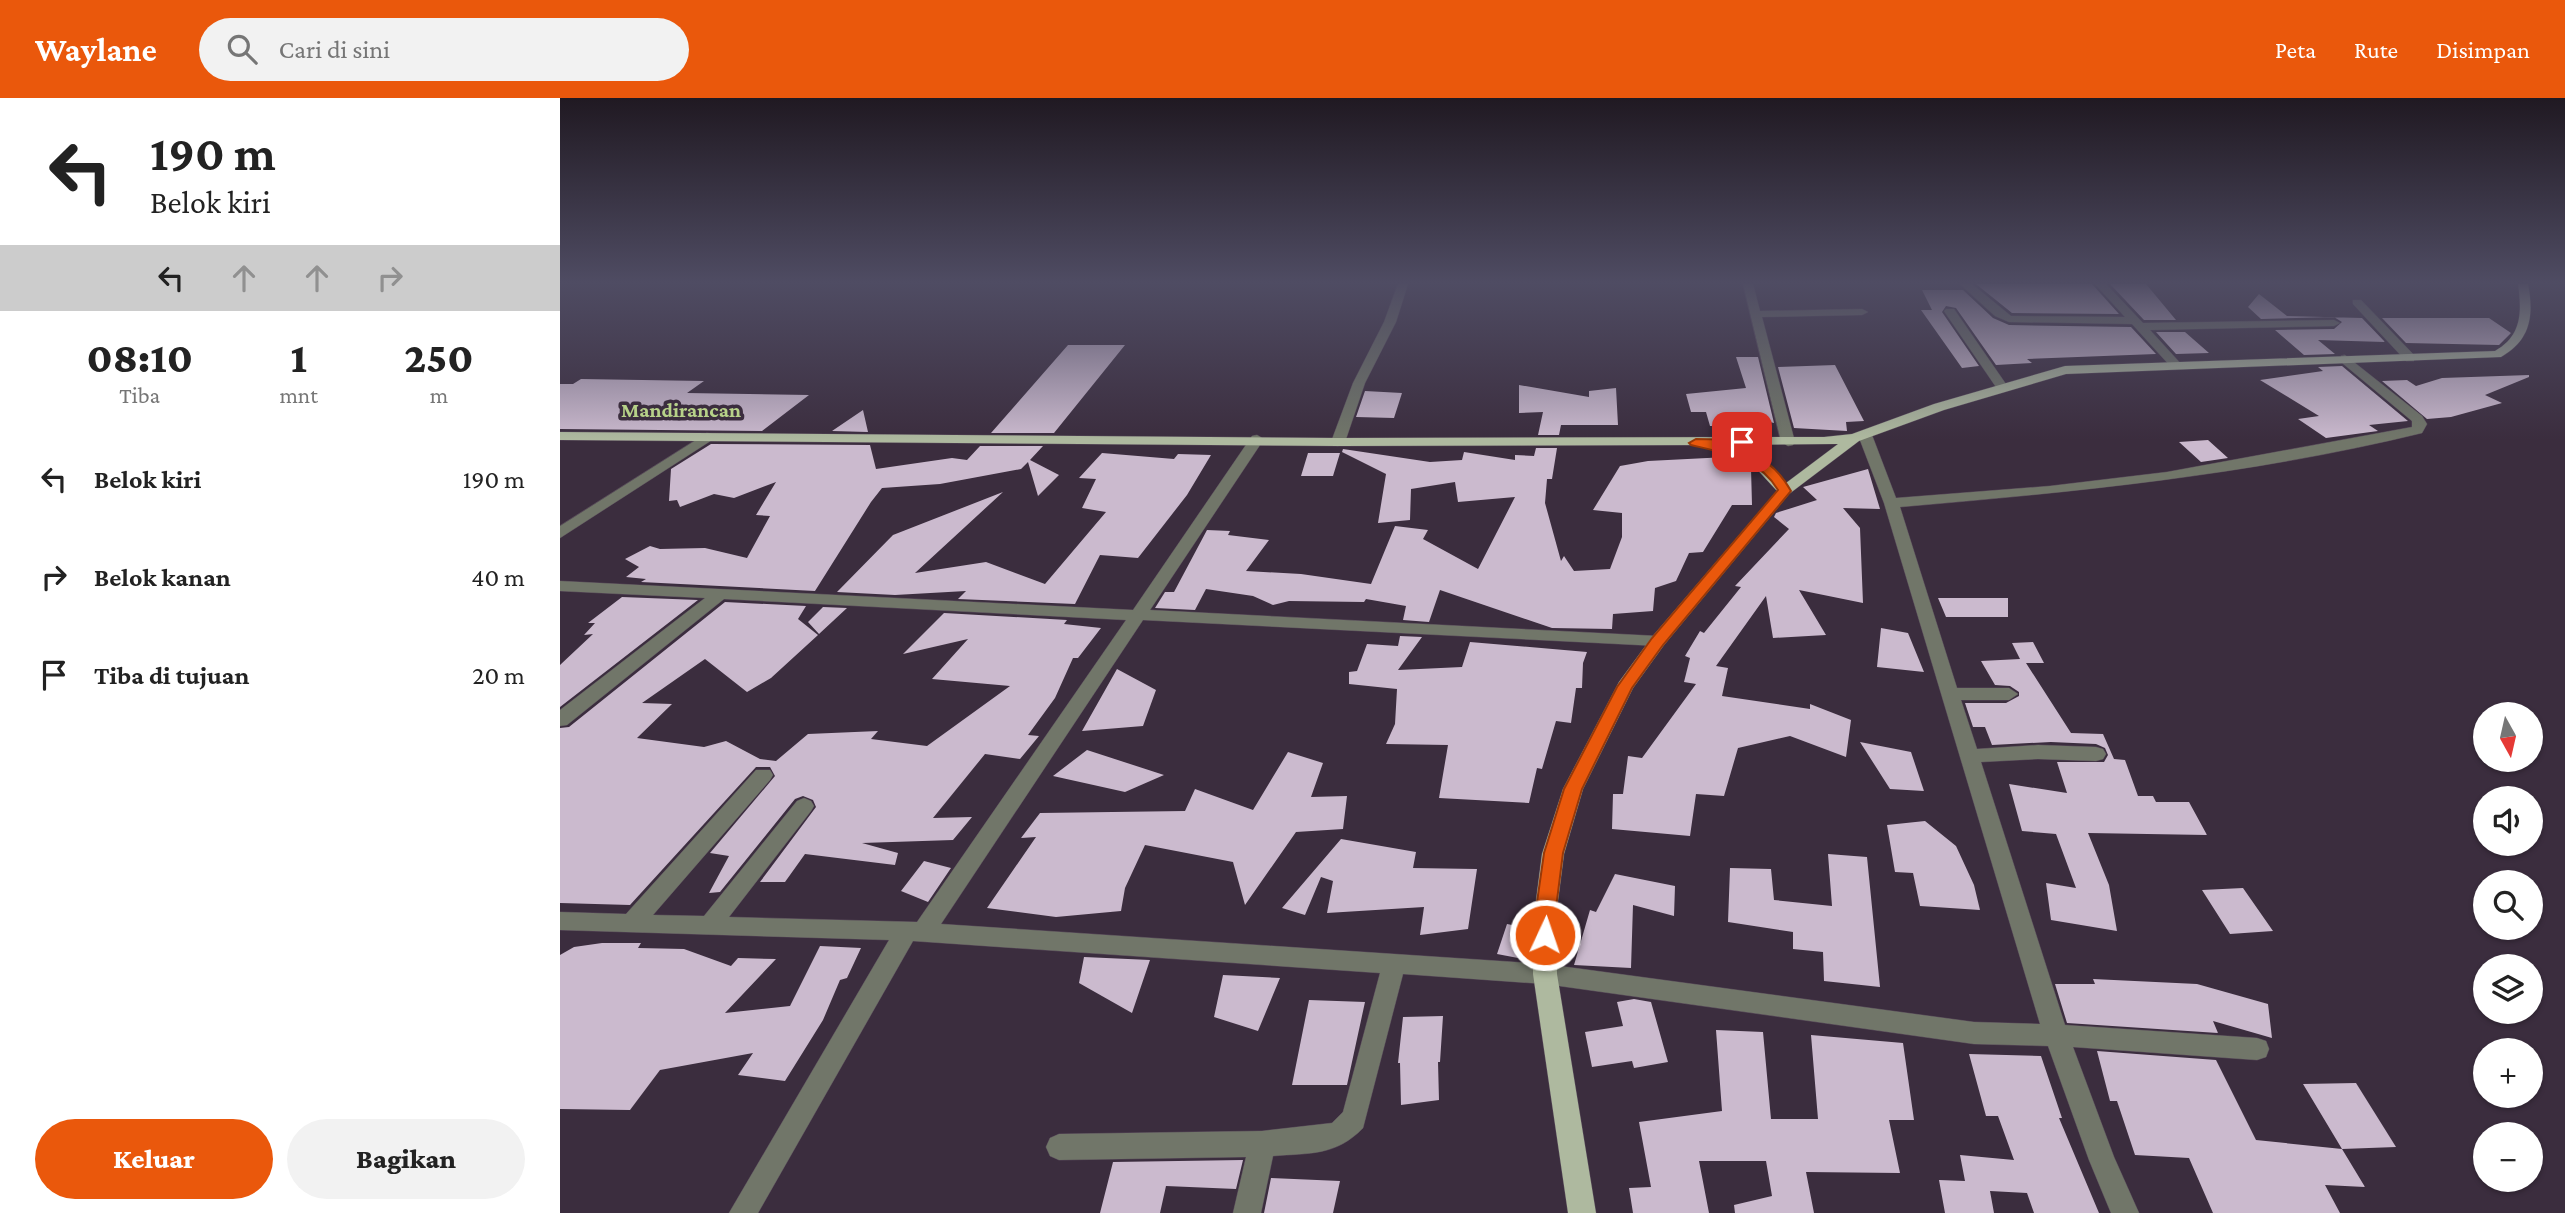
<!DOCTYPE html>
<html lang="id">
<meta charset="utf-8">
<style>
:root{--surface:#fff;--page:#f2f2f2;--text:#222;--muted:#767676;--accent:#ea580c}
body{margin:0;font-family:"Crimson Pro",serif;background:var(--page);color:var(--text);height:100vh;display:flex;flex-direction:column;font-size:26px;white-space:nowrap}
*{box-sizing:border-box;margin:0}
p{font-size:23px;color:var(--muted)}
.icon{flex:none;width:38px;height:38px;fill:none;stroke:currentColor;stroke-width:2;stroke-linecap:round;stroke-linejoin:round}
.map{position:relative;flex:1;overflow:hidden}
.panel{display:flex;flex-direction:column;background:var(--surface);width:560px}
.panel>*{flex:none}
.banner{background:#fff;color:var(--text);overflow:hidden}
.needle{width:46px;rotate:172deg}
.fabs{position:absolute;left:1913px;top:604px;display:grid;gap:14px}
.fabs a{display:grid;place-items:center;width:70px;height:70px;border-radius:50%;background:var(--surface);box-shadow:0 2px 5px #0004;font-size:35px}
.pin{position:absolute;display:grid;place-items:center;width:60px;height:60px;color:#fff;margin:-30px;border-radius:14px;box-shadow:0 4px 10px #0006}
.me{position:absolute;width:77px;margin:-38px;rotate:3deg;stroke-linejoin:round;filter:drop-shadow(0 0 5px #0008)}
.turn{display:flex;align-items:center;gap:24px;height:147px;padding:0 35px;font-size:32px}
.turn .icon{width:91px;height:91px;stroke-width:2.5}
.turn b{display:block;font-size:49px;line-height:60px}
.lanes{display:flex;align-items:center;height:66px;padding:0 35px;background:#0003;justify-content:center;gap:35px;direction:ltr}
.lanes .off{opacity:.35}
.eta{display:flex;justify-content:space-evenly;align-items:center;height:119px;text-align:center}
.eta b{font-size:42px;font-weight:800;line-height:49px}
.button{display:flex;gap:14px;margin-top:auto;padding:14px 35px}
.button a{flex:1;height:80px;border-radius:42px;background:var(--accent);color:#fff;font-size:28px;font-weight:800;line-height:80px;text-align:center}
.button a+a{background:var(--page);color:var(--text)}
ul{padding:0;list-style:none}
li{display:flex;align-items:center;gap:21px;height:98px;padding:0 35px}
li div{flex:1}
li b{display:block;font-size:26px}
li em{font-style:normal}
header{display:flex;align-items:center;gap:42px;box-sizing:border-box;height:98px;padding:0 35px;background:var(--accent);color:#fff}
header strong{font-size:33px}
nav{display:flex;gap:38px;margin-inline-start:auto;font-size:24px}
.search{width:490px;height:63px;background:var(--page);display:flex;align-items:center;gap:18px;box-sizing:border-box;padding:0 24px;border-radius:38px;color:var(--muted);font-size:26px}
main{display:flex;flex:1;min-height:0}
.map>svg:first-child{display:block}
.building{fill:#cbbace}
.lines{fill:none;stroke-linecap:round;stroke-linejoin:round}
.minor-casing{stroke:#574959;stroke-width:1}
.major-casing{stroke:#574959;stroke-width:1}
.minor{fill:#717669;fill-rule:evenodd}
.major{fill:#aeb99f;fill-rule:evenodd}
.route{fill:#ea580c;stroke:#983908;stroke-width:2}
.labels{text-anchor:middle;dominant-baseline:central;stroke-width:7;stroke-linejoin:round;paint-order:stroke}
.far-quarter-label{font-size:21px;font-weight:bold;fill:#b7d289;stroke:#3b2d3e}
</style>
<header>
<strong>Waylane</strong>
<div class="search"><svg class="icon" aria-label="search" viewBox="0 0 24 24"><circle cx="10" cy="10" r="6"/><path d="M15 15l6 6"/></svg>Cari di sini</div>
<nav><a>Peta</a><a>Rute</a><a>Disimpan</a></nav>
</header>
<main>
<section class="panel">
<div class="banner">
<div class="turn"><svg class="icon" aria-label="left" viewBox="0 0 24 24"><path d="M17 20v-9H6M10 6l-5 5 5 5"/></svg><div><b>190 m</b>Belok kiri</div></div>
<div class="lanes"><svg class="icon" aria-label="left" viewBox="0 0 24 24"><path d="M17 20v-9H6M10 6l-5 5 5 5"/></svg><svg class="icon off" aria-label="ahead" viewBox="0 0 24 24"><path d="M12 20V5M6 11l6-6 6 6"/></svg><svg class="icon off" aria-label="ahead" viewBox="0 0 24 24"><path d="M12 20V5M6 11l6-6 6 6"/></svg><svg class="icon off" aria-label="right" viewBox="0 0 24 24"><path d="M7 20v-9h11M14 6l5 5-5 5"/></svg></div>
</div>
<div class="eta">
<div><b>08:10</b><p>Tiba</p></div>
<div><b>1</b><p>mnt</p></div>
<div><b>250</b><p>m</p></div>
</div>
<ul>
<li><svg class="icon" aria-label="left" viewBox="0 0 24 24"><path d="M17 20v-9H6M10 6l-5 5 5 5"/></svg><div><b>Belok kiri</b></div><em>190 m</em></li>
<li><svg class="icon" aria-label="right" viewBox="0 0 24 24"><path d="M7 20v-9h11M14 6l5 5-5 5"/></svg><div><b>Belok kanan</b></div><em>40 m</em></li>
<li><svg class="icon" aria-label="arrive" viewBox="0 0 24 24"><path d="M6 21V4h12l-3 4 3 4H6"/></svg><div><b>Tiba di tujuan</b></div><em>20 m</em></li>
</ul>
<div class="button"><a>Keluar</a><a>Bagikan</a></div>
</section>
<div class="map">
<svg width="2005" height="1115" viewBox="0 0 2005 1115">
<rect width="100%" height="100%" fill="#3b2d3e"/>
<path class="building" d="M 1416,186 L 1532,186 L 1559,216 L 1452,215 Z
M 1550,186 L 1586,186 L 1616,222 L 1584,222 Z
M 1362,192 L 1403,192 L 1433,220 L 1449,227 L 1571,229 L 1596,256 L 1467,261 L 1472,265 L 1436,267 L 1396,210 L 1386,208 L 1382,214 L 1419,268 L 1402,270 L 1361,212 L 1372,212 Z
M 1699,196 L 1727,218 L 1802,220 L 1825,244 L 1758,242 L 1775,256 L 1744,257 L 1715,232 L 1774,231 L 1782,224 L 1774,219 L 1701,221 L 1688,209 Z
M 1822,220 L 1929,220 L 1951,235 L 1939,247 L 1846,245 Z
M 1596,234 L 1625,234 L 1649,255 L 1616,256 Z
M 508,247 L 565,247 L 494,335 L 431,335 Z
M 1176,259 L 1198,259 L 1214,325 L 1172,315 L 1176,328 L 1150,328 L 1146,314 L 1131,314 L 1126,296 L 1186,290 Z
M 1275,267 L 1304,323 L 1286,324 L 1287,333 L 1234,330 L 1218,269 Z
M 1782,268 L 1848,323 L 1809,327 L 1818,333 L 1766,340 L 1738,321 L 1759,318 L 1700,282 L 1763,273 L 1758,269 Z
M 1969,277 L 1969,279 L 1925,297 L 1942,305 L 1891,319 L 1867,321 L 1822,283 L 1847,282 L 1856,288 L 1882,280 Z
M 21,281 L 144,283 L 127,295 L 249,297 L 202,333 L 0,331 L 0,286 L 13,286 Z
M 959,287 L 1029,299 L 1029,293 L 1056,290 L 1058,327 L 1001,327 L 999,337 L 978,337 L 983,314 L 959,315 Z
M 805,293 L 842,295 L 834,320 L 796,319 Z
M 303,312 L 308,334 L 272,333 Z
M 1648,342 L 1668,360 L 1641,364 L 1619,344 Z
M 151,346 L 310,347 L 316,371 L 392,360 L 407,362 L 420,348 L 483,348 L 470,362 L 499,377 L 478,398 L 468,364 L 461,371 L 380,386 L 322,390 L 311,404 L 255,493 L 81,484 L 86,481 L 66,479 L 79,469 L 65,461 L 90,448 L 100,451 L 145,450 L 187,460 L 210,418 L 196,417 L 216,384 L 174,400 L 154,396 L 120,409 L 117,402 L 109,403 L 111,371 Z
M 976,350 L 997,350 L 992,381 L 987,381 L 985,405 L 1001,463 L 1004,458 L 1014,473 L 1050,471 L 1062,439 L 1062,415 L 1033,412 L 1060,368 L 1088,363 L 1167,359 L 1169,370 L 1191,370 L 1192,407 L 1172,407 L 1143,454 L 1129,455 L 1116,483 L 1095,490 L 1093,513 L 1053,516 L 1052,531 L 992,530 L 880,492 L 869,524 L 843,522 L 846,508 L 806,501 L 804,504 L 729,503 L 713,507 L 693,498 L 646,491 L 635,512 L 595,510 L 605,494 L 614,494 L 647,432 L 670,433 L 668,437 L 709,442 L 686,473 L 741,476 L 811,486 L 835,428 L 868,432 L 863,441 L 918,471 L 955,399 L 898,404 L 895,384 L 851,391 L 850,422 L 818,425 L 826,376 L 782,354 L 783,351 L 870,364 L 902,362 L 904,354 L 955,362 L 955,357 L 974,358 Z
M 542,355 L 614,361 L 618,356 L 651,357 L 627,397 L 578,460 L 540,457 L 515,506 L 398,501 L 406,493 L 335,497 L 277,494 L 333,437 L 443,394 L 355,475 L 426,464 L 485,486 L 546,414 L 522,410 L 536,381 L 519,380 Z
M 748,355 L 780,355 L 773,378 L 741,378 Z
M 1308,371 L 1320,411 L 1283,410 L 1300,430 L 1303,505 L 1239,492 L 1266,537 L 1213,540 L 1206,498 L 1156,568 L 1168,570 L 1162,598 L 1250,611 L 1250,606 L 1291,622 L 1286,659 L 1230,638 L 1178,650 L 1164,698 L 1136,696 L 1130,738 L 1052,731 L 1053,696 L 1063,696 L 1068,658 L 1082,660 L 1136,586 L 1124,584 L 1130,560 L 1125,558 L 1140,533 L 1144,535 L 1181,489 L 1175,488 L 1229,431 L 1214,419 L 1216,415 L 1257,402 L 1243,389 Z
M 62,499 L 138,502 L 0,609 L 0,567 L 33,536 L 24,537 L 35,525 L 28,525 Z
M 1378,500 L 1448,500 L 1448,519 L 1386,519 Z
M 165,504 L 246,508 L 238,521 L 258,537 L 211,580 L 187,594 L 145,561 L 82,605 L 112,606 L 77,640 L 144,649 L 166,643 L 200,661 L 216,663 L 248,636 L 318,633 L 311,641 L 367,648 L 450,588 L 372,581 L 408,541 L 343,556 L 384,515 L 507,522 L 504,526 L 541,530 L 518,560 L 513,560 L 495,600 L 468,637 L 479,638 L 460,661 L 425,656 L 373,720 L 412,719 L 393,742 L 302,745 L 338,755 L 335,767 L 245,756 L 225,784 L 200,784 L 256,709 L 253,702 L 243,698 L 235,701 L 160,794 L 149,795 L 169,758 L 150,755 L 215,678 L 210,669 L 196,669 L 70,807 L 0,805 L 0,630 L 9,629 Z
M 263,509 L 287,510 L 259,536 L 248,524 Z
M 1321,530 L 1348,535 L 1364,574 L 1317,569 Z
M 840,538 L 862,539 L 838,572 L 902,569 L 910,544 L 1027,554 L 1023,565 L 1022,590 L 1016,590 L 1011,625 L 996,623 L 982,671 L 977,670 L 969,705 L 879,700 L 888,647 L 826,646 L 835,626 L 837,591 L 789,586 L 789,574 L 797,573 L 807,546 L 838,548 Z
M 1473,544 L 1484,565 L 1466,565 L 1511,635 L 1543,636 L 1554,661 L 1565,662 L 1578,698 L 1593,698 L 1596,704 L 1629,704 L 1647,737 L 1528,735 L 1549,787 L 1557,833 L 1491,822 L 1486,785 L 1516,790 L 1496,736 L 1462,733 L 1449,686 L 1507,695 L 1497,664 L 1544,664 L 1548,657 L 1545,650 L 1536,646 L 1491,644 L 1432,647 L 1425,629 L 1413,629 L 1405,605 L 1446,605 L 1459,598 L 1459,594 L 1450,588 L 1435,587 L 1421,563 L 1460,561 L 1452,545 Z
M 557,571 L 596,592 L 583,628 L 522,633 Z
M 1300,644 L 1351,654 L 1364,693 L 1330,691 Z
M 527,652 L 604,677 L 565,694 L 493,678 Z
M 728,654 L 763,665 L 751,699 L 787,698 L 783,731 L 736,734 L 685,807 L 673,764 L 585,747 L 565,790 L 561,813 L 496,819 L 427,810 L 476,739 L 461,740 L 480,715 L 625,713 L 635,691 L 693,712 Z
M 1365,723 L 1396,748 L 1414,787 L 1420,812 L 1360,808 L 1353,775 L 1335,774 L 1327,727 Z
M 781,741 L 856,754 L 853,770 L 917,771 L 908,831 L 860,837 L 864,809 L 767,815 L 773,783 L 761,779 L 745,817 L 722,810 Z
M 1268,756 L 1307,759 L 1320,889 L 1264,883 L 1263,854 L 1233,851 L 1233,834 L 1168,824 L 1170,770 L 1211,771 L 1214,802 L 1272,808 Z
M 364,763 L 391,770 L 368,804 L 341,793 Z
M 1055,776 L 1115,788 L 1114,818 L 1073,807 L 1071,870 L 1014,867 L 1030,812 L 1036,814 Z
M 1683,790 L 1713,833 L 1670,836 L 1642,792 Z
M 947,826 L 963,829 L 968,862 L 937,856 Z
M 42,845 L 81,845 L 78,850 L 124,851 L 171,868 L 178,860 L 216,861 L 165,915 L 230,908 L 260,848 L 301,850 L 287,880 L 280,882 L 263,922 L 225,983 L 178,977 L 193,955 L 100,972 L 70,1012 L 0,1011 L 0,857 L 14,849 Z
M 524,859 L 590,862 L 572,915 L 519,885 Z
M 663,877 L 720,880 L 698,933 L 654,919 Z
M 1533,881 L 1637,886 L 1708,906 L 1712,940 L 1653,923 L 1658,935 L 1507,925 L 1495,886 L 1535,886 Z
M 1074,901 L 1091,904 L 1108,964 L 1074,970 L 1072,963 L 1032,969 L 1025,934 L 1063,928 L 1057,904 Z
M 749,902 L 805,904 L 787,987 L 732,987 Z
M 883,918 L 880,964 L 878,964 L 879,1002 L 841,1007 L 840,965 L 838,965 L 843,919 Z
M 1156,932 L 1203,934 L 1211,1021 L 1258,1021 L 1251,937 L 1343,945 L 1354,1022 L 1329,1022 L 1340,1075 L 1246,1074 L 1254,1115 L 1175,1115 L 1174,1107 L 1212,1098 L 1206,1063 L 1139,1063 L 1149,1115 L 1073,1115 L 1069,1090 L 1091,1089 L 1079,1024 L 1162,1013 Z
M 1537,953 L 1656,962 L 1696,1042 L 1782,1051 L 1805,1089 L 1765,1087 L 1780,1115 L 1653,1115 L 1629,1060 L 1575,1057 L 1557,1003 L 1550,1003 Z
M 1409,956 L 1481,958 L 1502,1020 L 1499,1020 L 1539,1115 L 1474,1115 L 1467,1095 L 1430,1093 L 1434,1115 L 1385,1115 L 1379,1082 L 1405,1083 L 1400,1057 L 1454,1062 L 1438,1018 L 1426,1018 Z
M 1796,985 L 1836,1049 L 1782,1051 L 1743,986 Z
M 683,1062 L 676,1091 L 606,1088 L 600,1115 L 540,1115 L 553,1064 Z
M 711,1080 L 780,1083 L 773,1115 L 704,1115 Z"/>
<g class="lines">
<g class="minor-casing">
<path id="minor" d="M 838,186 L 848,186 L 836,224 L 805,285 L 785,344 L 778,348 L 773,347 L 771,344 L 793,285 L 824,224 Z
M 1183,186 L 1193,186 L 1200,213 L 1302,211 L 1308,214 L 1302,217 L 1202,219 L 1235,344 L 1233,347 L 1228,348 L 1221,344 Z
M 1400,186 L 1412,186 L 1451,218 L 1565,219 L 1535,186 L 1546,186 L 1583,225 L 1774,222 L 1780,225 L 1774,228 L 1590,232 L 1622,267 L 1616,271 L 1612,270 L 1572,226 L 1449,224 L 1435,218 Z
M 1793,202 L 1801,202 L 1854,257 L 1854,263 L 1846,263 L 1793,206 Z
M 1386,211 L 1394,211 L 1448,289 L 1446,292 L 1438,292 L 1384,213 Z
M 1785,257 L 1862,318 L 1867,326 L 1862,335 C 1690,377 1515,394 1340,409 L 1397,590 L 1449,590 L 1458,596 L 1449,602 L 1401,602 L 1417,651 L 1478,647 L 1536,649 L 1543,651 L 1546,656 L 1543,661 L 1536,663 L 1478,661 L 1421,664 L 1505,927 L 1697,940 L 1706,943 L 1709,951 L 1706,959 L 1697,962 L 1513,949 L 1554,1059 L 1579,1115 L 1551,1115 L 1529,1062 L 1488,948 L 1414,946 L 985,886 L 843,876 L 803,1030 C 776,1058 750,1055 713,1058 L 701,1115 L 673,1115 L 686,1059 L 499,1062 L 490,1058 L 486,1049 L 490,1040 L 499,1036 L 702,1033 L 772,1025 L 783,1014 L 820,875 L 353,843 L 198,1115 L 169,1115 L 329,842 L 0,832 L 0,814 L 66,816 L 196,672 L 210,672 L 213,677 L 210,682 L 93,817 L 144,818 L 237,703 L 244,700 L 251,703 L 254,708 L 251,713 L 169,819 L 357,824 L 566,522 L 164,501 L 7,627 L 0,628 L 0,612 L 145,500 L 0,493 L 0,483 L 573,512 L 692,338 L 697,337 L 704,341 L 590,512 L 1098,538 L 1107,543 L 1098,548 L 583,522 L 381,826 L 985,866 L 1414,924 L 1480,926 L 1324,405 L 1298,337 L 1305,333 L 1312,337 L 1336,400 L 1490,388 L 1607,374 L 1852,329 L 1852,323 L 1781,264 L 1781,258 Z
M 147,335 L 152,336 L 152,342 L 0,440 L 0,428 Z"/>
</g>
<g class="major-casing">
<path id="major" d="M 1958,186 L 1968,186 C 1974,217 1971,242 1941,259 L 1506,276 L 1384,312 L 1299,343 L 1229,396 L 1104,547 L 1073,590 L 1023,691 L 1004,756 L 996,818 L 997,876 L 1036,1115 L 1008,1115 L 973,876 L 974,818 L 982,756 L 1003,691 L 1059,584 L 1092,539 L 1217,393 L 1193,367 L 1156,352 L 1155,347 L 778,348 L 0,342 L 0,334 L 778,340 L 1264,339 L 1292,336 L 1374,306 L 1505,268 L 1935,253 C 1962,238 1962,214 1958,186 ZM 1278,346 L 1226,385 L 1203,361 L 1170,347 Z"/>
</g>
<use href="#minor" class="minor"/>
<use href="#major" class="major"/>
</g>
<linearGradient id="sky" x2="0" y2="1"><stop stop-color="#201922"/><stop offset="0.54" stop-color="#4f4c63"/><stop offset="1" stop-color="#4f4c63" stop-opacity="0"/></linearGradient>
<rect width="2005" height="342" fill="url(#sky)"/>
<path class="route" d="M 1136,341 L 1186,342 L 1186,347 L 1172,348 C 1201,360 1215,365 1231,393 L 1103,547 L 1072,590 L 1022,691 L 1003,755 L 995,818 L 995,837 L 992,843 L 985,846 L 978,843 L 975,837 L 975,818 L 984,755 L 1004,691 L 1057,589 L 1092,540 L 1218,392 C 1199,360 1165,355 1131,347 L 1129,345 Z"/>
<g class="labels">
<g class="far-quarter-label">
<text x="121" y="312">Mandirancan</text>
</g>
</g>
</svg>
<div class="fabs">
<a><svg class="needle" viewBox="-14 -14 28 28"><path d="M0-13l5 13h-10z" fill="#e53935"/><path d="M0 13l5-13h-10z" fill="#767676"/></svg></a>
<a><svg class="icon" aria-label="sound" viewBox="0 0 24 24"><path d="M4 9h4l5-4v14l-5-4H4zM17 9q2 3 0 6"/></svg></a>
<a><svg class="icon" aria-label="search" viewBox="0 0 24 24"><circle cx="10" cy="10" r="6"/><path d="M15 15l6 6"/></svg></a>
<a><svg class="icon" aria-label="layers" viewBox="0 0 24 24"><path d="M12 4l9 5-9 5-9-5zM3 14l9 5 9-5"/></svg></a>
<a>+</a>
<a>−</a>
</div>
<div class="pin" style="left:1182px;top:344px;background:#d93025"><svg class="icon" aria-label="arrive" viewBox="0 0 24 24"><path d="M6 21V4h12l-3 4 3 4H6"/></svg></div>
<svg class="me" style="left:985px;top:837px" viewBox="-20 -20 40 40"><circle r="17" fill="#ea580c" stroke="#fff" stroke-width="3"/><path d="M0-11L8 9 0 5-8 9z" fill="#fff"/></svg>
</div>
</main>
